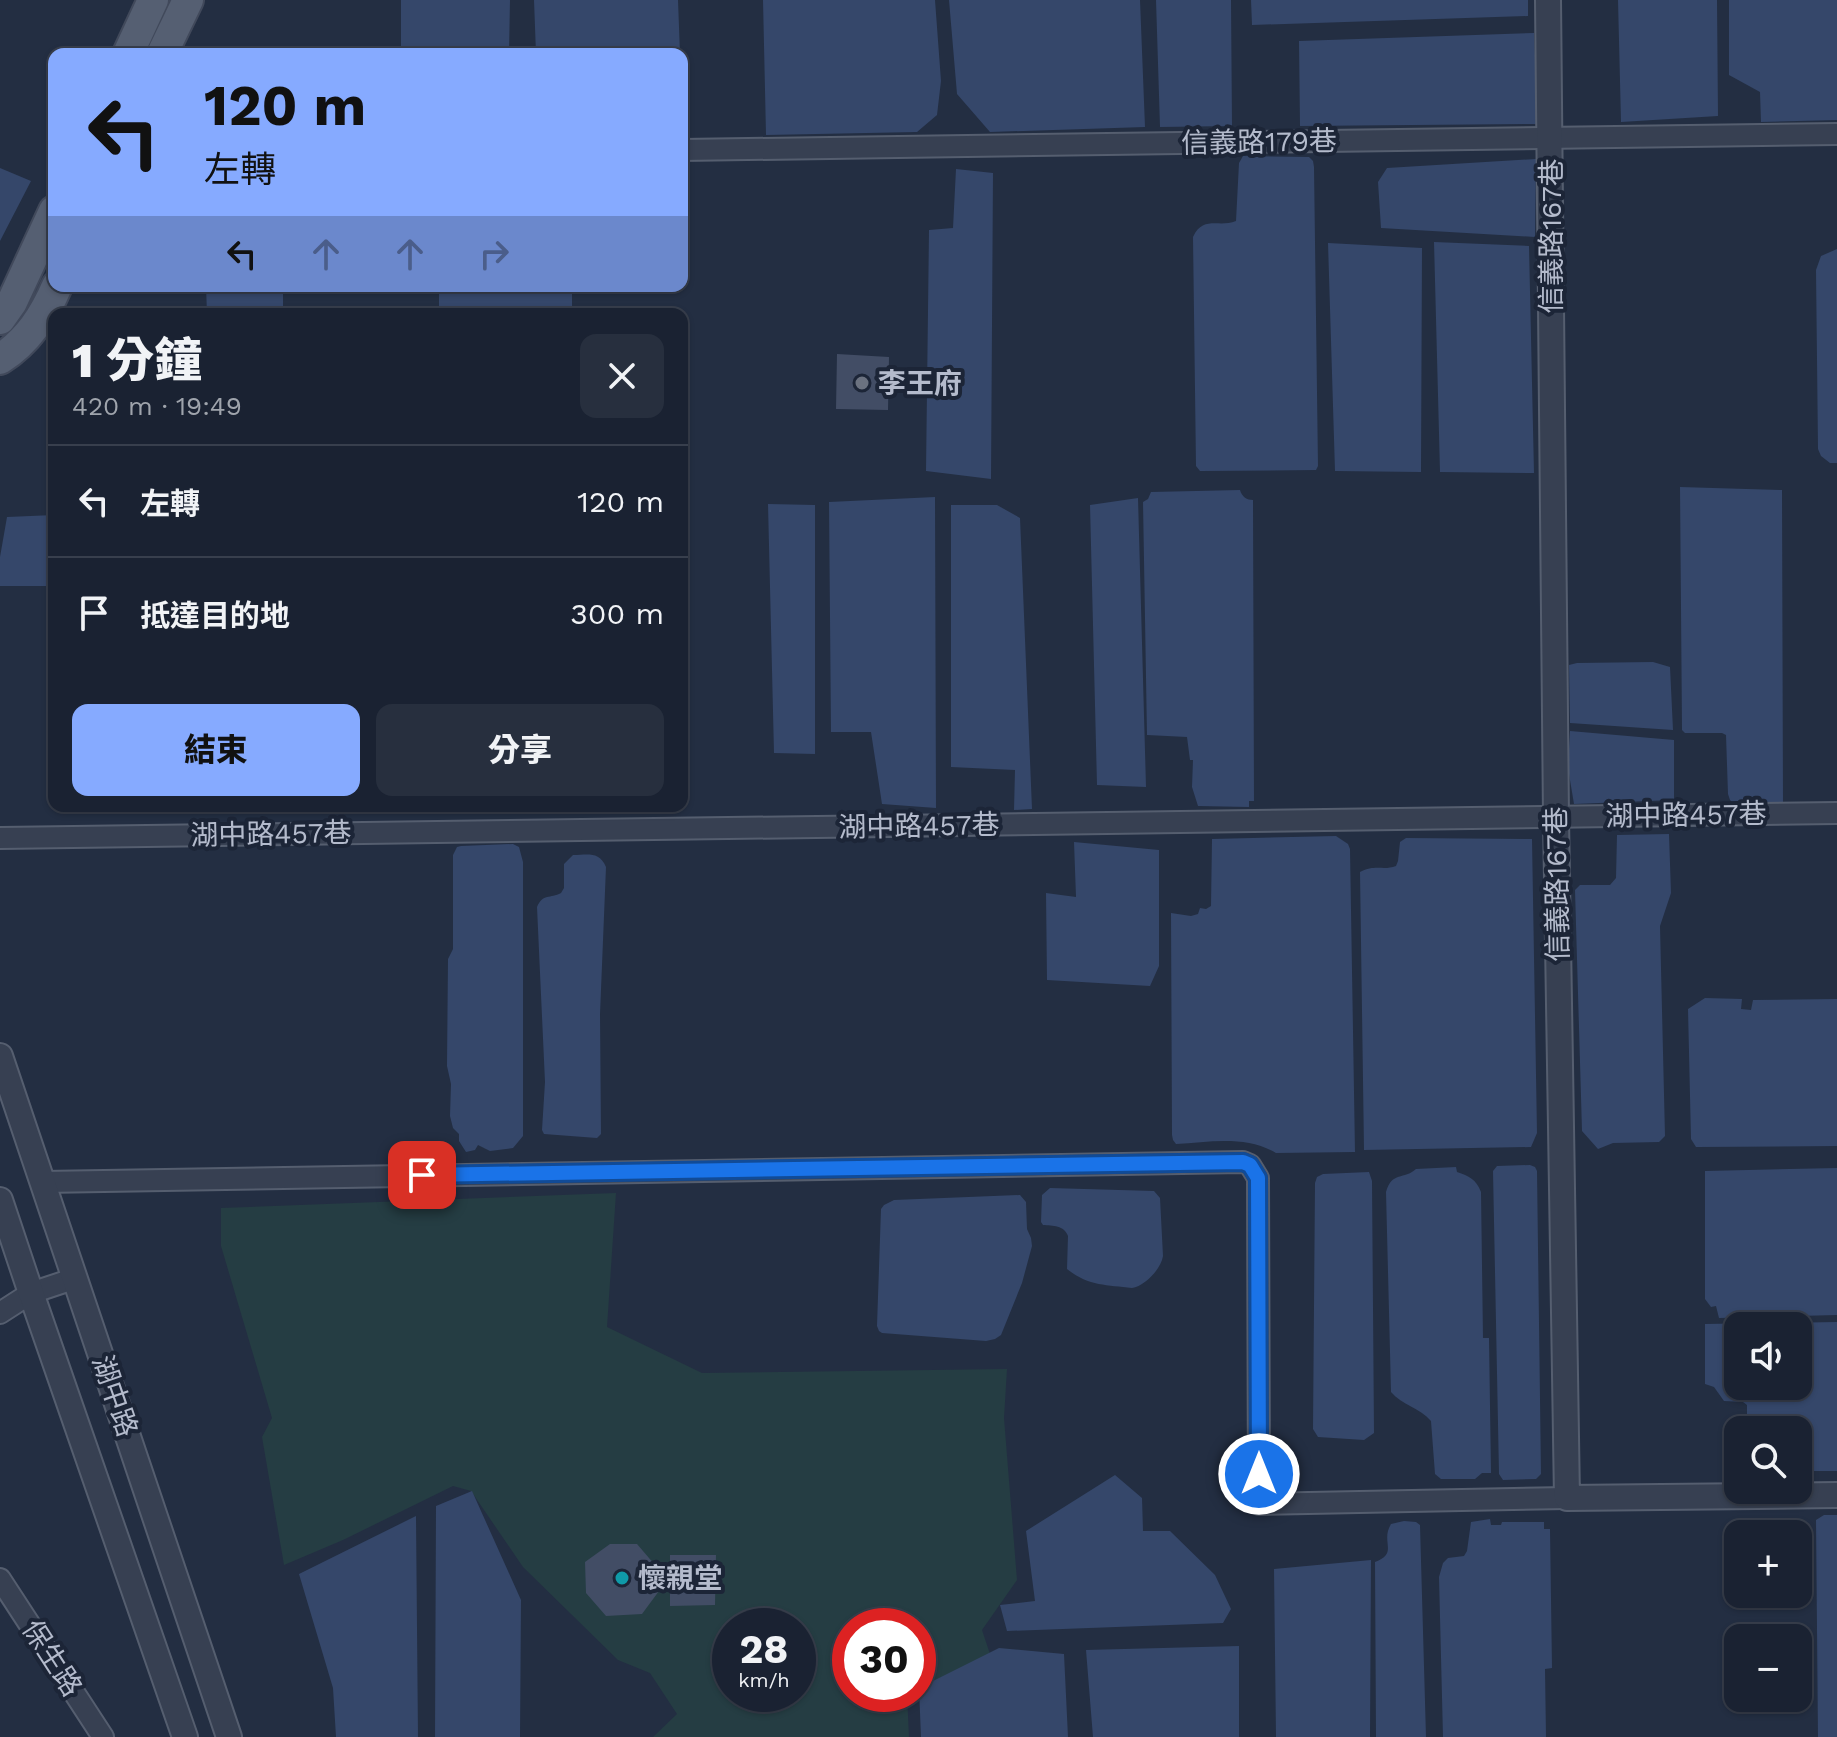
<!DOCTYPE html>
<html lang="zh-TW">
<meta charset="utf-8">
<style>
:root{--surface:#1a2232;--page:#272f3e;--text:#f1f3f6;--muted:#9fa4ac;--line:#383f4d;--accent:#86aaff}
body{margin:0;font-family:"Work Sans","Noto Sans TC",sans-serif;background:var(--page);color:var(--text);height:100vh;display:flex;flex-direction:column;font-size:30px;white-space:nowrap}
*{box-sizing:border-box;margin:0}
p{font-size:26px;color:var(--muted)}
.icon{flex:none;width:44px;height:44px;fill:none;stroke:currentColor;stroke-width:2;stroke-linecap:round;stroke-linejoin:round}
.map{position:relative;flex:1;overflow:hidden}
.details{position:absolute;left:48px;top:308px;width:640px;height:504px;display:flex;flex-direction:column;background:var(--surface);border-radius:16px;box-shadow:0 2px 6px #0004,0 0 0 2px var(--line)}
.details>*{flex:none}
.top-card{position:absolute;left:48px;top:48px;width:640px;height:244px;border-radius:16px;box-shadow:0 2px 6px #0004,0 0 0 2px var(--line);background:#86aaff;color:#111;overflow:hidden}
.controls{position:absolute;left:1724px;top:1312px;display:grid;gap:16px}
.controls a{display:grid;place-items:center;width:88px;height:88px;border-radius:16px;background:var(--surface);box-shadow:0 2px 6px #0004,0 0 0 2px var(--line);font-size:40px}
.speed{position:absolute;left:712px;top:1608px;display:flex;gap:16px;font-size:40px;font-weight:700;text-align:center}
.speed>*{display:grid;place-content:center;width:104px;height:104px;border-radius:50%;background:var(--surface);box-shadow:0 2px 6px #0004,0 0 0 2px var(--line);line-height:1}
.speed small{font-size:20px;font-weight:400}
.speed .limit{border:12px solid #d22;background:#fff;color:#111}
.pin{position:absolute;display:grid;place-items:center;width:68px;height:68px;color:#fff;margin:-34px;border-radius:16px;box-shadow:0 4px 12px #0006}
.me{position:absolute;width:88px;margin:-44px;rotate:0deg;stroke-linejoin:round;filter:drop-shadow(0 0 6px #0008)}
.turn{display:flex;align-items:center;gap:28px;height:168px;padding:0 24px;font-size:36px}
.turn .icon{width:104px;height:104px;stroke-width:2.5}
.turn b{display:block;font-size:56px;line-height:68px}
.lanes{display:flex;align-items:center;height:76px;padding:0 24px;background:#0003;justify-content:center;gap:40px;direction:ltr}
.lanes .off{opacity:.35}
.round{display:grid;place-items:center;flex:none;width:84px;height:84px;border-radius:16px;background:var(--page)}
.overview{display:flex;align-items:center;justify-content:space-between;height:136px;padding:0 24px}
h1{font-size:48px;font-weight:800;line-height:60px}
.action{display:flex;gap:16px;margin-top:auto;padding:16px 24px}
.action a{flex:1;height:92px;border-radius:16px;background:var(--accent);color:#111;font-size:32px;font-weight:800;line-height:92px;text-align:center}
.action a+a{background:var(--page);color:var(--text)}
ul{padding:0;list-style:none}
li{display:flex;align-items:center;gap:24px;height:112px;padding:0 24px;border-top:2px solid var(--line)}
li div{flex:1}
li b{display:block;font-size:30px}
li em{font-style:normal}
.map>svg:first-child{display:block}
.green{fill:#253d43;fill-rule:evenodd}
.water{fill:#35476a;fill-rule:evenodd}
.building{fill:#424d65}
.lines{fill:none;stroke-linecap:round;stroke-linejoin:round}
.minor-casing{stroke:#555e6f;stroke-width:24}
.tertiary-casing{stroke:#555e6f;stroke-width:28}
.primary-casing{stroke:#41495b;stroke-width:34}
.minor{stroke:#374052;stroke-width:20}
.tertiary{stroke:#374052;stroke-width:24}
.primary{stroke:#555f72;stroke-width:30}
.route-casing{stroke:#114b97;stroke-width:20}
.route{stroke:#1a73e8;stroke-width:14}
.worship-dot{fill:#6b7280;stroke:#1c2537;stroke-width:3}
.culture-dot{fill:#0f9aa8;stroke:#1c2537;stroke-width:3}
.labels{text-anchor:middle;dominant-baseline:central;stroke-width:8;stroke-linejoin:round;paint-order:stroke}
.street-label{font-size:28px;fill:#b4bbcc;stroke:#1c2537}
.poi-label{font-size:28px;font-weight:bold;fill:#b4bbcc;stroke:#1c2537;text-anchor:start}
</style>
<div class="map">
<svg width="1837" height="1737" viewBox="0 0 1837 1737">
<rect width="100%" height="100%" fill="#232e42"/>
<path class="green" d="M 616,1193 L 607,1327 L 702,1373 L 1007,1369 L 1004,1418 L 1017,1580 L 982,1630 L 992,1660 L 918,1688 L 918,1626 L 850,1626 L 850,1694 L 907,1694 L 909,1737 L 653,1737 L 677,1714 L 650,1673 L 618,1660 L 523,1567 L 471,1491 L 453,1486 L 343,1540 L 284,1565 L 262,1437 L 272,1418 L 221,1246 L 221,1208 ZM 730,1626 L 798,1626 L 798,1694 L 730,1694 Z"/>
<path class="water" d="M 401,0 L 510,0 L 509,54 L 401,54 Z
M 534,0 L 678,0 L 680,54 L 536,54 Z
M 763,0 L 935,0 L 941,81 L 937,115 L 917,132 L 766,135 Z
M 949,0 L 1140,0 L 1145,127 L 990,132 L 957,94 Z
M 1156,0 L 1231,0 L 1232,126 L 1160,127 Z
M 1251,0 L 1528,0 L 1528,16 L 1252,25 Z
M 1618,0 L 1717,0 L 1718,116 L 1621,122 Z
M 1729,0 L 1837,0 L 1837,120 L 1761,122 L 1760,92 L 1729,75 Z
M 1534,33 L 1538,124 L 1300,126 L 1299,41 Z
M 1243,156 L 1309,157 L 1313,161 L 1314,167 L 1318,466 L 1316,470 L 1200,471 L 1196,466 L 1193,237 C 1203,215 1219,228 1236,221 L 1239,163 Z
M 1536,159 L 1535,237 L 1381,228 L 1378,182 L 1387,168 Z
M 0,168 L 31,181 L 0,241 Z
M 956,169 L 993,173 L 991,479 L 926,471 L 929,230 L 953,228 Z
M 1434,242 L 1529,246 L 1534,473 L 1440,472 Z
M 1328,243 L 1422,248 L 1421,472 L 1335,471 Z
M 1837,249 L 1837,463 L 1830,463 L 1821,456 L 1818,449 L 1816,270 L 1821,256 Z
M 206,286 L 283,286 L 283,314 L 207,314 Z
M 439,286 L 572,286 L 572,314 L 439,314 Z
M 1680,487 L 1782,490 L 1783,803 L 1733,803 L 1730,800 L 1728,794 L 1726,735 L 1722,733 L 1685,733 L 1682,730 Z
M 1240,490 C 1242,497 1247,500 1253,500 L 1254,801 L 1249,801 L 1249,807 L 1198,806 L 1192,787 L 1193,760 L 1190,760 L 1187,737 L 1147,735 L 1143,502 L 1148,499 L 1151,492 Z
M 935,497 L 936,808 L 882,804 L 871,732 L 831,732 L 829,502 Z
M 1138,498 L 1146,787 L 1097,785 L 1090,505 Z
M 768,504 L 815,505 L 815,754 L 774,753 Z
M 951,505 L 997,505 L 1020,518 L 1032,809 L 1014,810 L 1015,770 L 951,767 Z
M 54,515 L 54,586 L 0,586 L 0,557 L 7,517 Z
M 1653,662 L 1670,667 L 1673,730 L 1570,723 L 1569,665 L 1577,663 Z
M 1570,731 L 1674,740 L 1674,800 L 1574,804 L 1568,768 Z
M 1669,834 L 1671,893 L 1660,926 L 1665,1136 L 1659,1142 L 1613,1143 L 1598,1149 L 1582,1131 L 1575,890 L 1580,885 L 1610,885 L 1616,878 L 1617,835 Z
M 1336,836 L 1348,844 L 1350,849 L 1355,1152 L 1276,1153 C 1246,1135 1210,1142 1176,1144 L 1173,1140 L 1172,1135 L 1171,913 L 1191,916 L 1198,914 L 1200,908 L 1206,909 L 1211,906 L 1212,839 Z
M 1406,838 L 1532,839 L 1537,1133 L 1531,1147 L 1364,1150 L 1360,872 C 1376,864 1383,871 1396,866 L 1398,861 L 1400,842 Z
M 1074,842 L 1159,850 L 1159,966 L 1150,986 L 1047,980 L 1046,893 L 1076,897 Z
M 513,844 L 519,847 L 523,862 L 523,1136 L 513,1148 L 490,1151 L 478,1145 L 475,1150 L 466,1152 L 459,1141 L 459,1134 L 453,1128 L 450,1116 L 451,1084 L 447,1066 L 448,959 L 453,949 L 453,855 L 457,847 L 461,846 Z
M 573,855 C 588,855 599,851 606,867 L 600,1014 L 601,1134 L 597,1138 L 544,1134 L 542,1130 L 545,1082 L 537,907 C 543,893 550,899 561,893 L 564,888 L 564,864 Z
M 1705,998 L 1742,999 L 1741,1009 L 1751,1010 L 1753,1000 L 1837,999 L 1837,1146 L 1696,1147 L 1691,1139 L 1688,1009 Z
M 1530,1165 L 1535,1167 L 1537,1171 L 1541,1474 L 1536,1479 L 1503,1480 L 1499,1474 L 1493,1171 L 1497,1166 Z
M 1456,1167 L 1457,1172 C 1469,1176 1476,1179 1481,1192 L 1483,1338 L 1489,1338 L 1491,1473 L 1482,1473 L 1475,1479 L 1441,1479 L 1435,1474 L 1431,1421 C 1420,1408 1402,1405 1391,1392 L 1386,1192 C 1392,1171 1404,1180 1416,1169 Z
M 1837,1168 L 1837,1315 L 1719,1318 L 1716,1306 L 1711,1307 L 1705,1299 L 1705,1171 Z
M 1369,1172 L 1372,1181 L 1374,1433 L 1364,1440 L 1318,1437 L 1313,1429 L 1315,1183 L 1317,1177 L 1323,1174 Z
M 1050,1188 L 1154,1191 L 1160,1198 L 1163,1256 C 1161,1269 1145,1286 1132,1288 C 1107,1285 1088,1286 1067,1269 L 1068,1236 C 1064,1225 1053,1226 1043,1225 L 1041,1222 L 1042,1195 Z
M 1020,1195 L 1026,1202 L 1027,1229 L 1031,1238 L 1032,1246 L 1022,1283 L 1001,1335 L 995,1339 L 986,1341 L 882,1333 L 879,1331 L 877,1326 L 881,1209 L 884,1205 L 894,1200 Z
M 1837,1322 L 1837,1471 L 1798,1471 L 1798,1430 L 1757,1430 L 1756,1427 L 1747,1426 L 1747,1405 L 1743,1402 L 1724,1401 L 1714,1387 L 1705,1384 L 1705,1324 ZM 1738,1326 L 1798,1326 L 1798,1386 L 1738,1386 Z
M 1115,1475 L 1142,1498 L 1143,1531 L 1170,1531 L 1215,1575 L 1231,1609 L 1223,1623 L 1007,1631 L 1000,1605 L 1035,1601 L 1026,1531 Z
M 472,1491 L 521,1600 L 520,1737 L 435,1737 L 436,1506 Z
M 1824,1515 L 1837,1515 L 1837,1737 L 1818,1737 L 1816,1520 Z
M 416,1516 L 418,1737 L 336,1737 L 333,1688 L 299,1574 Z
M 1490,1519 L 1491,1525 L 1501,1525 L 1502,1522 L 1544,1522 L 1544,1529 L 1550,1529 L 1552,1668 L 1545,1669 L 1546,1737 L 1443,1737 L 1439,1577 L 1443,1563 L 1448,1558 L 1464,1556 L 1467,1551 L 1471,1522 Z
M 1404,1521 L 1416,1522 L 1420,1525 L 1426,1737 L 1376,1737 L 1375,1562 C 1399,1553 1380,1542 1391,1524 Z
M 1371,1560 L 1370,1737 L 1276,1737 L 1274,1569 Z
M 1239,1646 L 1239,1737 L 1093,1737 L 1086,1650 Z
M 999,1648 L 1064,1654 L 1068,1737 L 921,1737 L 919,1688 Z"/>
<path class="building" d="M 837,354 L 889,357 L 888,410 L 836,409 Z
M 610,1544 L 637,1544 L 655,1565 L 659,1591 L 642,1614 L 606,1616 L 586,1593 L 585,1562 Z
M 670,1555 L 716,1555 L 715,1605 L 670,1606 Z"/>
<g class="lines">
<g class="minor-casing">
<path id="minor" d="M 682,150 L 1837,134
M 0,838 L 1837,813
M 43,1182 L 1243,1162 L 1250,1165 L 1258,1178 L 1259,1504 L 1567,1498
M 0,1313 L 31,1293 L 76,1278
M 0,1579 L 103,1737"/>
</g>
<g class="tertiary-casing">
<path id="tertiary" d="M 1548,0 L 1556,818 L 1567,1498 L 1837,1495
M 0,1056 L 229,1737
M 0,1200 L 31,1293 L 185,1737"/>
</g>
<g class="primary-casing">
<path id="primary" d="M 128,54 L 153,0
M 162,54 L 188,0
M 0,319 L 12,302 L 54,211
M 0,359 C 28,341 44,316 57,286"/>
</g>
<use href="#minor" class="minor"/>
<use href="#tertiary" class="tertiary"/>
<use href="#primary" class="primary"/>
</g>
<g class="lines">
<g class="route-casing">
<path id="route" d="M 422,1175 L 1243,1162 L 1250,1165 L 1258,1178 L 1259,1474"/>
</g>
<use href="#route" class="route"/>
</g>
<circle class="worship-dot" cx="862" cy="383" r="8"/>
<circle class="culture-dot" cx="622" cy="1578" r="8"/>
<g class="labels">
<g class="street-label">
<text transform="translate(1259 142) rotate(-1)">信義路179巷</text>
<text transform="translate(1551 236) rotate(-90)">信義路167巷</text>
<text transform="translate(1686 815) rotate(-1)">湖中路457巷</text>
<text transform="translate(919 826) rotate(-1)">湖中路457巷</text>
<text transform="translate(271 834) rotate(-1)">湖中路457巷</text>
<text transform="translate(1557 884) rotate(-91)">信義路167巷</text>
<text transform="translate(115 1396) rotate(71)">湖中路</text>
<text transform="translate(52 1658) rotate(57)">保生路</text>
</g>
<g class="poi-label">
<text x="878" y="383">李王府</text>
<text x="638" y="1578">懷親堂</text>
</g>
</g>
</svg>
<div class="controls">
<a><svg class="icon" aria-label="sound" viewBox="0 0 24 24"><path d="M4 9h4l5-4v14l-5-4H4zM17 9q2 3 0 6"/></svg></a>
<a><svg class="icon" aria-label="search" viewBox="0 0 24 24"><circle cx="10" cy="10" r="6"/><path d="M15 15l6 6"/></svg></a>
<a>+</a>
<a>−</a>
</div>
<div class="speed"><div>28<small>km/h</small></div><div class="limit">30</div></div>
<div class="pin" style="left:422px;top:1175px;background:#d93025"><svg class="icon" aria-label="arrive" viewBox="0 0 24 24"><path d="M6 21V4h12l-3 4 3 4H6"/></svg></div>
<svg class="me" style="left:1259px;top:1474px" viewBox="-20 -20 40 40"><circle r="17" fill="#1a73e8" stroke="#fff" stroke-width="3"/><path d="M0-11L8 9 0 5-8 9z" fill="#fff"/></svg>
<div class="top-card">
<div class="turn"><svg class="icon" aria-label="left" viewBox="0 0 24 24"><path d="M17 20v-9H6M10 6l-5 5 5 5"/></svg><div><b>120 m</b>左轉</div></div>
<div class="lanes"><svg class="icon" aria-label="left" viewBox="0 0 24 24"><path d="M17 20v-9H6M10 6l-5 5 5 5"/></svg><svg class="icon off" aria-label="ahead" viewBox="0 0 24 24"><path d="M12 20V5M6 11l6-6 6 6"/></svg><svg class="icon off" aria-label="ahead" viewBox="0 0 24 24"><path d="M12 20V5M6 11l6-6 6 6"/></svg><svg class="icon off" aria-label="right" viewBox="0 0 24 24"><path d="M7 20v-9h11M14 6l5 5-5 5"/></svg></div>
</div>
<section class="details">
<div class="overview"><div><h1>1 分鐘</h1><p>420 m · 19:49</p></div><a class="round"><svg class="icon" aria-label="close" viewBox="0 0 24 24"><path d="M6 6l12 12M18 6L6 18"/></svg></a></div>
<ul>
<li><svg class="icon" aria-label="left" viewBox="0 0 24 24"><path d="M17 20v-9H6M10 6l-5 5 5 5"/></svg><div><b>左轉</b></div><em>120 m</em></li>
<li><svg class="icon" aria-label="arrive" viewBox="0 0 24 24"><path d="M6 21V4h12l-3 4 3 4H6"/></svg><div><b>抵達目的地</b></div><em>300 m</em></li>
</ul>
<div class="action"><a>結束</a><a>分享</a></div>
</section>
</div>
